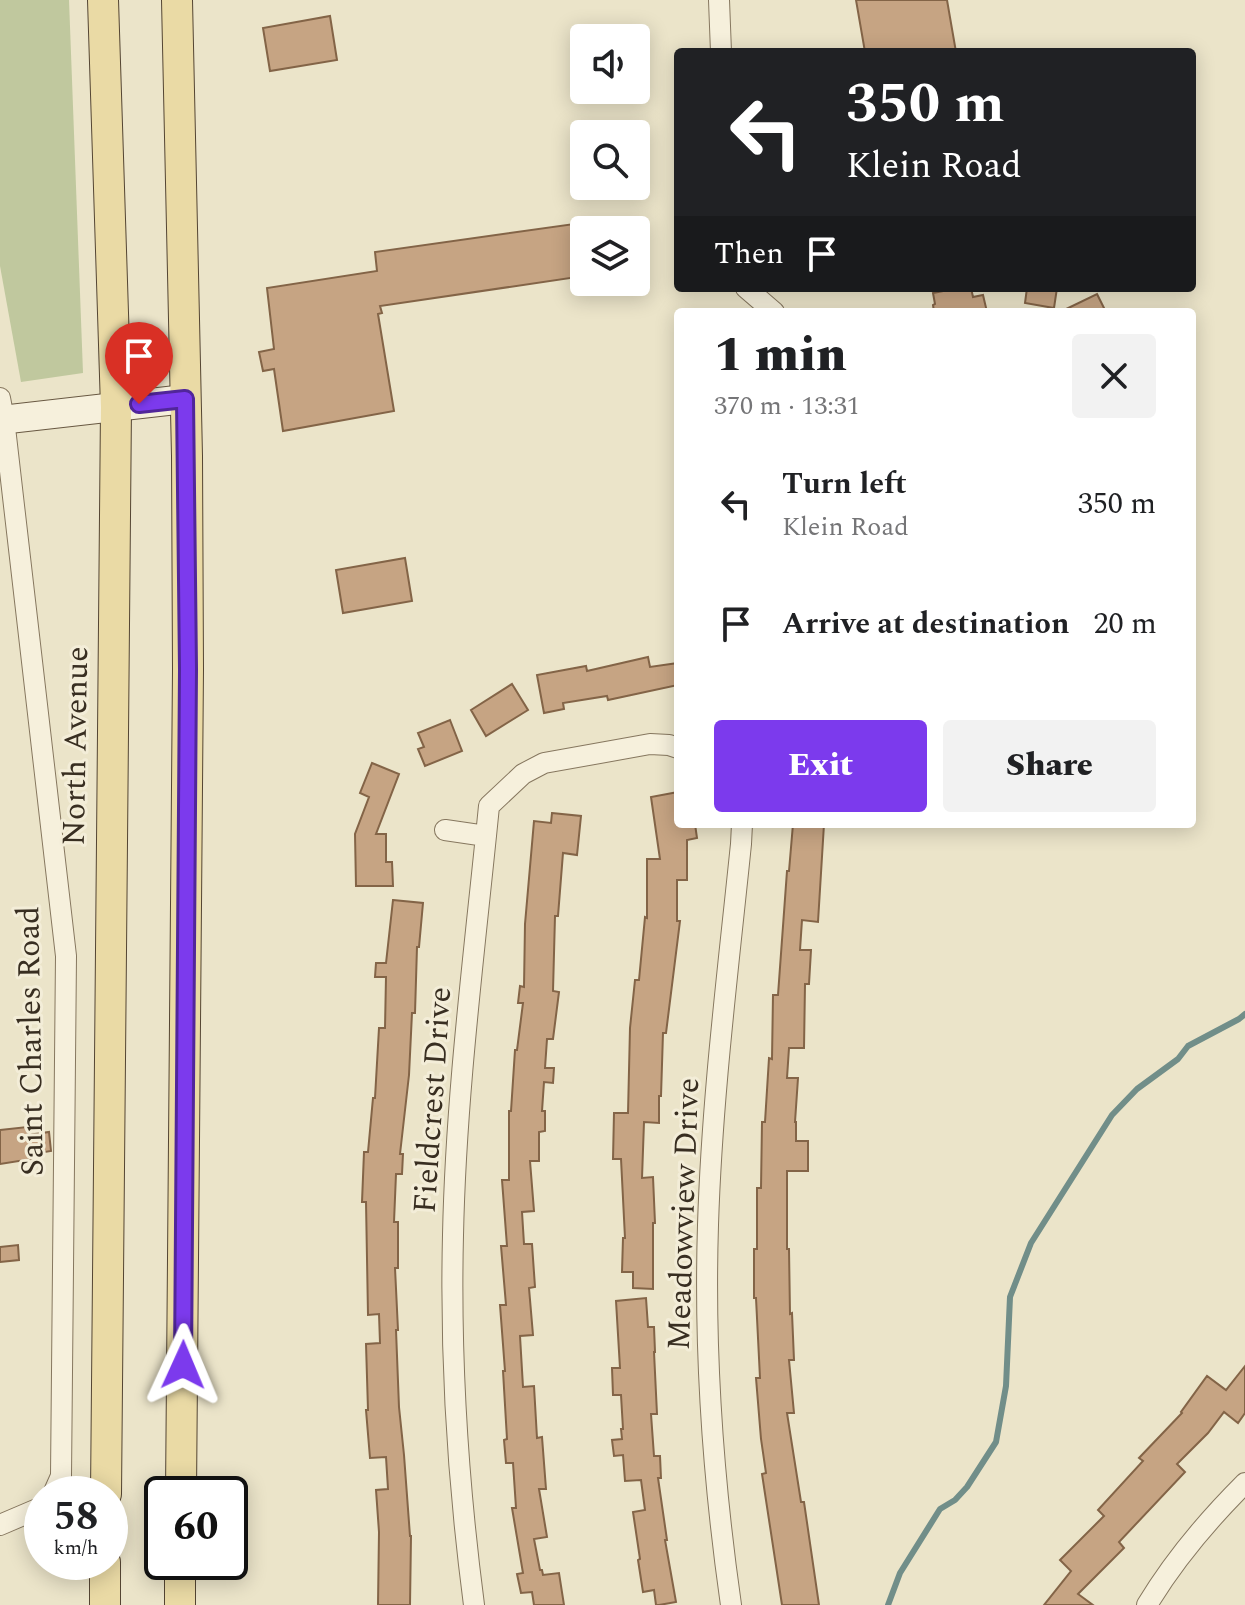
<!DOCTYPE html>
<meta charset="utf-8">
<style>
:root{--surface:#fff;--page:#f2f2f2;--text:#202124;--muted:#757577;--accent:#7c3aed}
body{margin:0;font-family:Spectral,serif;background:var(--page);color:var(--text);height:100vh;display:flex;flex-direction:column;font-size:30px;white-space:nowrap}
*{box-sizing:border-box;margin:0}
p{font-size:26px;color:var(--muted)}
.icon{flex:none;width:44px;height:44px;fill:none;stroke:currentColor;stroke-width:2;stroke-linecap:round;stroke-linejoin:round}
.map{position:relative;flex:1;overflow:hidden}
.side{position:absolute;left:674px;top:308px;width:522px;height:520px;display:flex;flex-direction:column;background:var(--surface);border-radius:8px;box-shadow:0 4px 20px #0003}
.side>*{flex:none}
.top-card{position:absolute;left:674px;top:48px;width:522px;height:244px;border-radius:8px;box-shadow:0 4px 20px #0003;background:#202124;color:#fff;overflow:hidden}
.fabs{position:absolute;left:570px;top:24px;display:grid;gap:16px}
.fabs a{display:grid;place-items:center;width:80px;height:80px;border-radius:8px;background:var(--surface);box-shadow:0 4px 20px #0003;font-size:40px}
.speed{position:absolute;left:24px;top:1476px;display:flex;gap:16px;font-size:40px;font-weight:700;text-align:center}
.speed>*{display:grid;place-content:center;width:104px;height:104px;border-radius:50%;background:var(--surface);box-shadow:0 4px 20px #0003;line-height:1}
.speed small{font-size:20px;font-weight:400}
.speed .limit{border:4px solid #111;border-radius:12px;background:#fff;color:#111}
.pin{position:absolute;display:grid;place-items:center;width:68px;height:68px;color:#fff;margin:-82px -34px;border-radius:50% 50% 50% 0;rotate:-45deg;box-shadow:0 0 8px #0007}
.pin .icon{rotate:45deg}
.me{position:absolute;width:88px;margin:-44px;rotate:1deg;stroke-linejoin:round;filter:drop-shadow(0 0 6px #0008)}
.turn{display:flex;align-items:center;gap:28px;height:168px;padding:0 40px;font-size:36px}
.turn .icon{width:104px;height:104px;stroke-width:2.5}
.turn b{display:block;font-size:56px;line-height:68px}
.then{display:flex;align-items:center;height:76px;padding:0 40px;background:#0003;gap:16px;font-size:30px}
.round{display:grid;place-items:center;flex:none;width:84px;height:84px;border-radius:8px;background:var(--page)}
.summary{display:flex;align-items:center;justify-content:space-between;height:136px;padding:0 40px}
h1{font-size:48px;font-weight:800;line-height:60px}
.cta{display:flex;gap:16px;margin-top:auto;padding:16px 40px}
.cta a{flex:1;height:92px;border-radius:8px;background:var(--accent);color:#fff;font-size:32px;font-weight:800;line-height:92px;text-align:center}
.cta a+a{background:var(--page);color:var(--text)}
ul{padding:0;list-style:none}
li{display:flex;align-items:center;gap:24px;height:120px;padding:0 40px}
li div{flex:1}
li b{display:block;font-size:30px}
li em{font-style:normal}
.map>svg:first-child{display:block}
.green{fill:#c0c89e}
.lines{fill:none;stroke-linecap:round;stroke-linejoin:round}
.stream{stroke:#718e89;stroke-width:6}
.building{fill:#c6a483;stroke:#836447;stroke-width:2}
.street-casing{stroke:#86775f;stroke-width:22}
.secondary-casing{stroke:#685842;stroke-width:30}
.primary-casing{stroke:#544533;stroke-width:32}
.street{stroke:#f6f0dc;stroke-width:20}
.secondary{stroke:#f6f0dc;stroke-width:28}
.primary{stroke:#eadaa5;stroke-width:30}
.route-casing{stroke:#51269a;stroke-width:20}
.route{stroke:#7c3aed;stroke-width:14}
.labels{text-anchor:middle;dominant-baseline:central;stroke-width:6;stroke-linejoin:round;paint-order:stroke}
.street-label{font-size:32px;fill:#382e21;stroke:#f3edd8}
</style>
<div class="map">
<svg width="1245" height="1605" viewBox="0 0 1245 1605">
<rect width="100%" height="100%" fill="#ebe4c9"/>
<path class="green" d="M 0,0 L 69,0 L 83,373 L 21,382 L 0,266 Z"/>
<g class="lines">
<path class="stream" d="M 888,1605 L 900,1573 L 940,1509 L 955,1500 L 967,1487 L 996,1442 L 1006,1386 L 1010,1297 L 1031,1243 L 1112,1115 L 1137,1089 L 1178,1059 L 1188,1046 L 1239,1019 L 1245,1014"/>
</g>
<path class="building" d="M 856,0 L 947,0 L 956,52 L 865,52 Z
M 330,16 L 337,60 L 270,71 L 263,28 Z
M 581,223 L 584,238 L 584,276 L 380,306 L 382,313 L 378,314 L 394,411 L 283,431 L 274,369 L 263,371 L 259,352 L 274,349 L 267,288 L 377,271 L 375,252 Z
M 959,288 L 971,288 L 973,297 L 983,295 L 987,312 L 934,312 L 933,305 L 935,304 L 933,293 Z
M 1027,288 L 1057,288 L 1054,308 L 1025,303 Z
M 1097,294 L 1106,312 L 1060,312 Z
M 405,558 L 412,601 L 343,613 L 336,570 Z
M 648,657 L 650,667 L 678,663 L 678,685 L 608,700 L 607,696 L 563,703 L 564,709 L 544,713 L 537,675 L 586,666 L 587,671 Z
M 512,684 L 528,710 L 486,736 L 471,710 Z
M 450,720 L 462,751 L 425,766 L 418,749 L 424,747 L 418,733 Z
M 372,763 L 399,774 L 376,834 L 386,834 L 386,862 L 392,862 L 393,886 L 356,886 L 355,834 L 369,797 L 360,793 Z
M 678,792 L 678,824 L 695,824 L 697,838 L 687,840 L 687,880 L 677,880 L 677,921 L 680,921 L 666,1033 L 663,1033 L 661,1096 L 659,1096 L 659,1123 L 644,1122 L 642,1178 L 653,1177 L 655,1223 L 653,1223 L 653,1289 L 633,1288 L 633,1272 L 622,1272 L 623,1238 L 625,1238 L 621,1159 L 613,1159 L 614,1113 L 628,1113 L 630,1028 L 635,980 L 639,980 L 645,917 L 647,918 L 647,859 L 660,859 L 651,797 Z
M 552,813 L 581,816 L 577,855 L 563,853 L 558,916 L 555,916 L 553,991 L 559,992 L 553,1039 L 547,1039 L 545,1068 L 554,1068 L 553,1083 L 544,1082 L 542,1111 L 545,1111 L 545,1131 L 539,1132 L 539,1161 L 530,1161 L 534,1211 L 522,1212 L 524,1244 L 532,1244 L 535,1287 L 529,1288 L 533,1335 L 520,1336 L 523,1387 L 534,1386 L 537,1438 L 542,1437 L 546,1489 L 539,1489 L 547,1537 L 534,1539 L 540,1570 L 542,1570 L 543,1575 L 559,1573 L 564,1605 L 534,1605 L 532,1592 L 521,1593 L 517,1574 L 523,1573 L 512,1508 L 516,1508 L 513,1463 L 506,1463 L 504,1440 L 507,1439 L 503,1371 L 505,1371 L 500,1305 L 506,1305 L 501,1246 L 507,1246 L 502,1180 L 509,1180 L 509,1111 L 511,1111 L 515,1050 L 517,1050 L 523,1003 L 518,1003 L 520,986 L 524,987 L 525,924 L 534,821 L 551,823 Z
M 793,824 L 824,824 L 818,922 L 802,920 L 800,950 L 811,950 L 809,984 L 805,984 L 804,1048 L 789,1048 L 787,1078 L 798,1078 L 795,1122 L 796,1122 L 796,1141 L 808,1141 L 808,1171 L 787,1171 L 787,1249 L 789,1249 L 790,1314 L 792,1313 L 794,1360 L 789,1360 L 794,1413 L 787,1413 L 801,1502 L 804,1502 L 819,1605 L 782,1605 L 762,1474 L 766,1473 L 761,1439 L 756,1378 L 760,1378 L 756,1298 L 754,1298 L 754,1249 L 757,1249 L 757,1188 L 761,1188 L 762,1122 L 765,1122 L 769,1058 L 772,1059 L 773,995 L 778,995 L 787,871 L 789,871 Z
M 393,900 L 423,903 L 419,947 L 417,947 L 415,1013 L 412,1013 L 409,1075 L 400,1154 L 403,1154 L 402,1174 L 396,1174 L 394,1222 L 398,1222 L 398,1268 L 395,1268 L 398,1330 L 396,1330 L 399,1407 L 404,1455 L 410,1536 L 411,1536 L 410,1605 L 378,1605 L 379,1532 L 376,1490 L 388,1489 L 386,1457 L 370,1458 L 366,1410 L 368,1410 L 366,1344 L 380,1343 L 379,1314 L 368,1315 L 366,1202 L 362,1202 L 364,1152 L 368,1152 L 373,1098 L 375,1098 L 379,1028 L 385,1028 L 386,977 L 375,977 L 376,963 L 386,963 Z
M 27,1127 L 28,1135 L 49,1132 L 51,1151 L 38,1153 L 38,1158 L 0,1164 L 0,1130 Z
M 18,1245 L 19,1260 L 0,1262 L 0,1247 Z
M 646,1298 L 648,1327 L 654,1327 L 655,1352 L 654,1352 L 657,1414 L 651,1414 L 654,1456 L 660,1456 L 661,1478 L 658,1478 L 667,1540 L 665,1540 L 676,1602 L 659,1605 L 656,1605 L 654,1590 L 643,1592 L 638,1560 L 640,1559 L 633,1512 L 645,1510 L 641,1480 L 625,1481 L 623,1455 L 614,1456 L 612,1440 L 622,1439 L 621,1429 L 623,1429 L 621,1395 L 613,1395 L 612,1368 L 620,1368 L 616,1301 Z
M 1245,1366 L 1245,1413 L 1238,1423 L 1224,1412 L 1208,1433 L 1177,1464 L 1185,1472 L 1119,1542 L 1124,1548 L 1078,1594 L 1093,1605 L 1044,1605 L 1071,1571 L 1060,1560 L 1104,1516 L 1098,1510 L 1143,1461 L 1139,1458 L 1182,1413 L 1181,1412 L 1207,1376 L 1226,1390 Z"/>
<g class="lines">
<g class="street-casing">
<path id="street" d="M 719,0 L 721,52
M 746,288 L 774,312
M 0,398 L 4,419 L 66,956 L 61,1476 L 53,1494
M 445,830 L 486,836
M 0,1525 L 42,1507
M 474,1605 C 458,1483 450,1359 453,1235 C 456,1092 475,948 489,806 L 523,774 L 544,763 L 650,744 L 669,745 L 678,748
M 731,1605 C 713,1479 704,1352 708,1225 C 712,1097 728,971 741,844 L 742,824
M 1147,1605 C 1174,1560 1208,1520 1245,1483"/>
</g>
<g class="secondary-casing">
<path id="secondary" d="M 0,420 L 185,399"/>
</g>
<g class="primary-casing">
<path id="primary" d="M 103,0 L 116,407 L 106,1494
M 177,0 L 187,456 L 188,669 L 181,1494
M 180,1562 L 180,1605
M 105,1605 L 105,1562"/>
</g>
<use href="#street" class="street"/>
<use href="#secondary" class="secondary"/>
<use href="#primary" class="primary"/>
</g>
<g class="lines">
<g class="route-casing">
<path id="route" d="M 139,404 L 185,399 L 188,669 L 183,1365"/>
</g>
<use href="#route" class="route"/>
</g>
<g class="labels">
<g class="street-label">
<text transform="translate(76 746) rotate(-89)">North Avenue</text>
<text transform="translate(31 1041) rotate(-91)">Saint Charles Road</text>
<text transform="translate(433 1100) rotate(-86)">Fieldcrest Drive</text>
<text transform="translate(684 1214) rotate(-88)">Meadowview Drive</text>
</g>
</g>
</svg>
<div class="fabs">
<a><svg class="icon" aria-label="sound" viewBox="0 0 24 24"><path d="M4 9h4l5-4v14l-5-4H4zM17 9q2 3 0 6"/></svg></a>
<a><svg class="icon" aria-label="search" viewBox="0 0 24 24"><circle cx="10" cy="10" r="6"/><path d="M15 15l6 6"/></svg></a>
<a><svg class="icon" aria-label="layers" viewBox="0 0 24 24"><path d="M12 4l9 5-9 5-9-5zM3 14l9 5 9-5"/></svg></a>
</div>
<div class="speed"><div>58<small>km/h</small></div><div class="limit">60</div></div>
<div class="pin" style="left:139px;top:404px;background:#d93025"><svg class="icon" aria-label="arrive" viewBox="0 0 24 24"><path d="M6 21V4h12l-3 4 3 4H6"/></svg></div>
<svg class="me" style="left:183px;top:1365px" viewBox="-20 -20 40 40"><path d="M0-17L14 15 0 8-14 15z" fill="#7c3aed" stroke="#fff" stroke-width="4"/></svg>
<div class="top-card">
<div class="turn"><svg class="icon" aria-label="left" viewBox="0 0 24 24"><path d="M17 20v-9H6M10 6l-5 5 5 5"/></svg><div><b>350 m</b>Klein Road</div></div>
<div class="then">Then<svg class="icon" aria-label="arrive" viewBox="0 0 24 24"><path d="M6 21V4h12l-3 4 3 4H6"/></svg></div>
</div>
<section class="side">
<div class="summary"><div><h1>1 min</h1><p>370 m · 13:31</p></div><a class="round"><svg class="icon" aria-label="close" viewBox="0 0 24 24"><path d="M6 6l12 12M18 6L6 18"/></svg></a></div>
<ul>
<li><svg class="icon" aria-label="left" viewBox="0 0 24 24"><path d="M17 20v-9H6M10 6l-5 5 5 5"/></svg><div><b>Turn left</b><p>Klein Road</p></div><em>350 m</em></li>
<li><svg class="icon" aria-label="arrive" viewBox="0 0 24 24"><path d="M6 21V4h12l-3 4 3 4H6"/></svg><div><b>Arrive at destination</b></div><em>20 m</em></li>
</ul>
<div class="cta"><a>Exit</a><a>Share</a></div>
</section>
</div>
